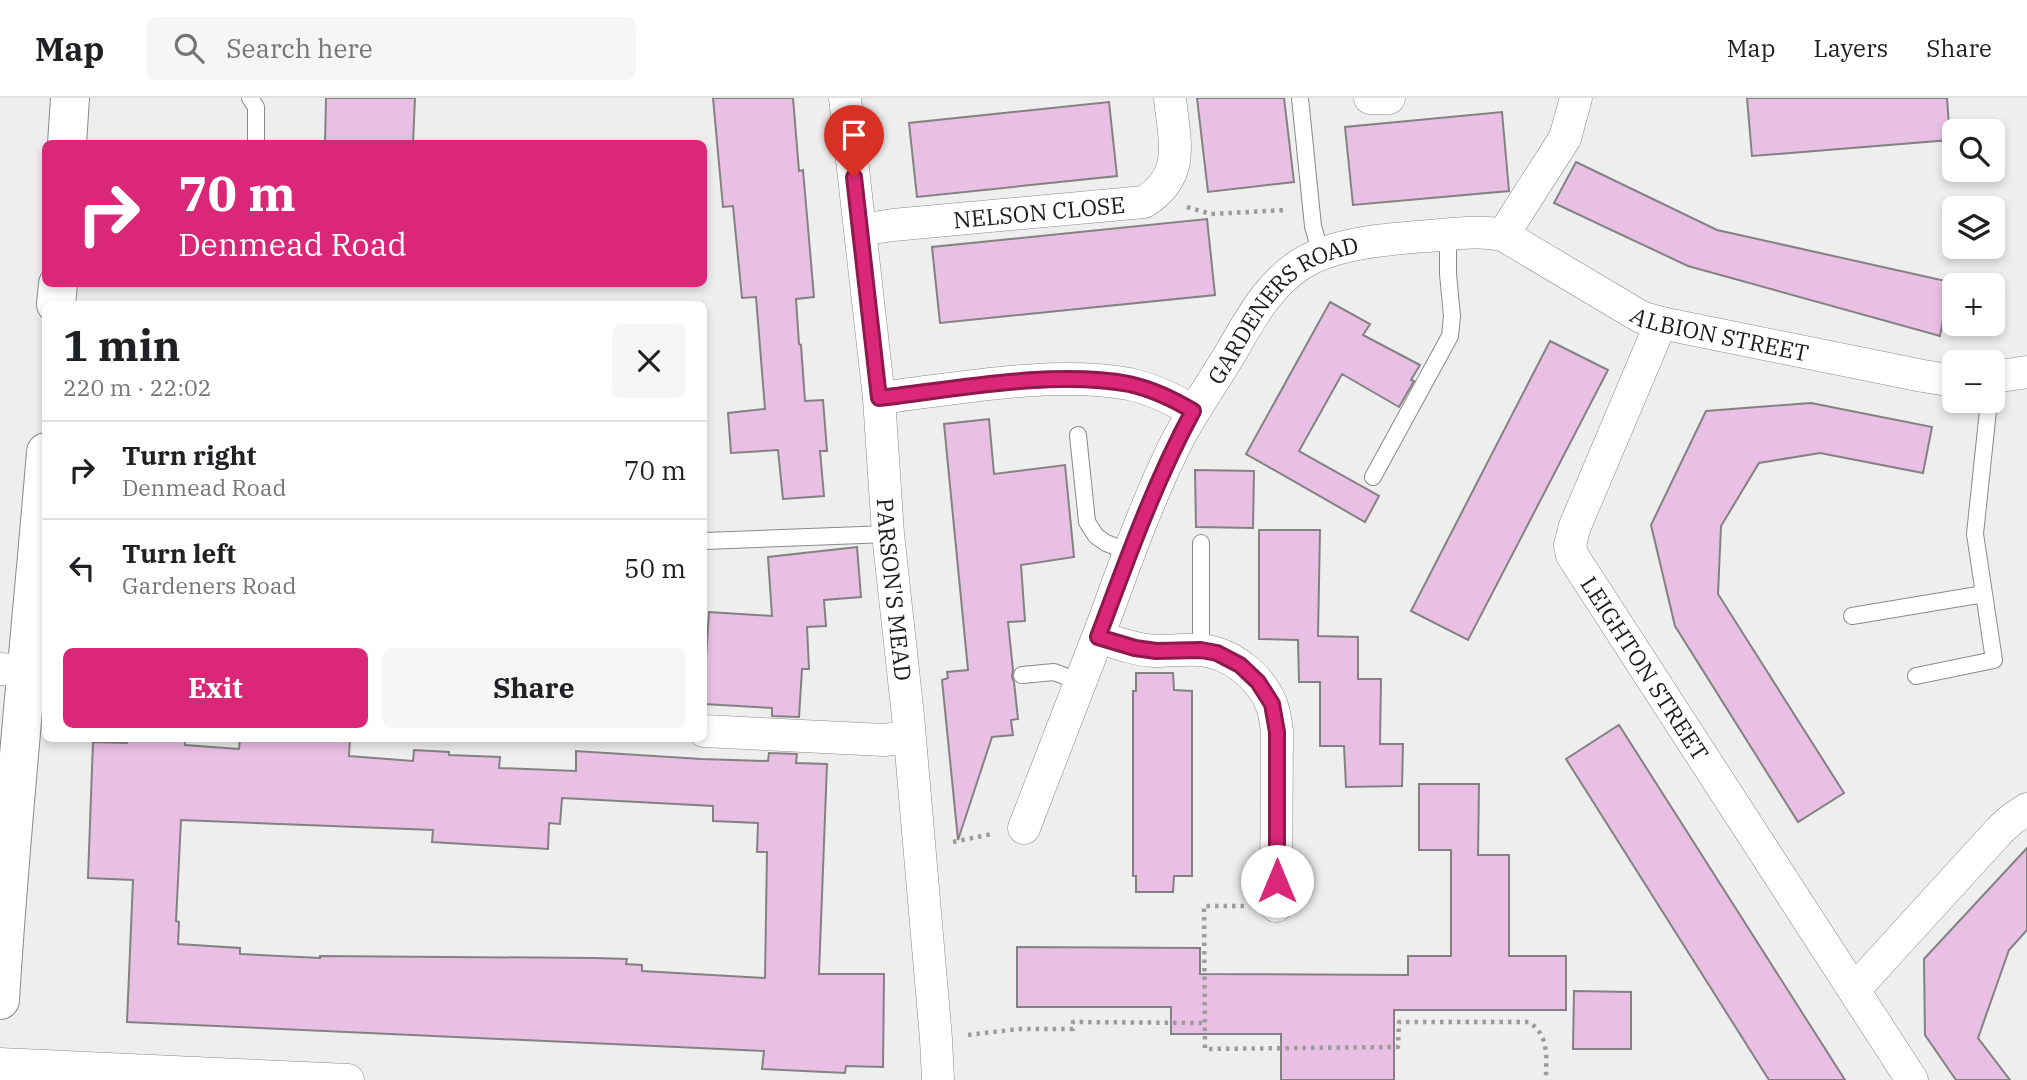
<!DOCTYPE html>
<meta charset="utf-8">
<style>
:root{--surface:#fff;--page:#f6f6f6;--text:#202124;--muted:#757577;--line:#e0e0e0;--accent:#db2777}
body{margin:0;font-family:"IBM Plex Serif",serif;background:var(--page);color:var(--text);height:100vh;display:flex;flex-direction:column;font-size:26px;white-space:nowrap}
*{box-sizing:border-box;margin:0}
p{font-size:23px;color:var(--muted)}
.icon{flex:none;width:38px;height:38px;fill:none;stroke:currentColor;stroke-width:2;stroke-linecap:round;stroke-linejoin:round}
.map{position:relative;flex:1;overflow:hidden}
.side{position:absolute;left:42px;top:203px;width:665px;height:441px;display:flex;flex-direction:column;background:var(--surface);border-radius:10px;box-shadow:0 4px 10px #0003}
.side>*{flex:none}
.top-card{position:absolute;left:42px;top:42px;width:665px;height:147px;border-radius:10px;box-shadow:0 4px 10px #0003;background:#db2777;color:#fff;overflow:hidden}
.buttons{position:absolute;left:1942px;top:21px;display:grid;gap:14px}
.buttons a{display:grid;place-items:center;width:63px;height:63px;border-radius:10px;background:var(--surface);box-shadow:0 4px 10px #0003;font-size:35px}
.pin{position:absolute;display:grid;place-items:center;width:60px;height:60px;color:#fff;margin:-72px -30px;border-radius:50% 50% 50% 0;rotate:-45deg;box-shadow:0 0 7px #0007}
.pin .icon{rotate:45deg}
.me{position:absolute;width:77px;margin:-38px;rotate:0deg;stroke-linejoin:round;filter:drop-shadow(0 0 5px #0008)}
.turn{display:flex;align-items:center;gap:24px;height:147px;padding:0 21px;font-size:32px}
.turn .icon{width:91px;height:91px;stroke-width:2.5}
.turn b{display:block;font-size:49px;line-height:60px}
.round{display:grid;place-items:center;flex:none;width:74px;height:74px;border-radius:10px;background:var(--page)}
.overview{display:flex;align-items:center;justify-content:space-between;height:119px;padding:0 21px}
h1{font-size:42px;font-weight:700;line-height:52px}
.action{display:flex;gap:14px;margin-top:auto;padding:14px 21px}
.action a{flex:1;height:80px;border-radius:10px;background:var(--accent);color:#fff;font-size:28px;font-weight:700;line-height:80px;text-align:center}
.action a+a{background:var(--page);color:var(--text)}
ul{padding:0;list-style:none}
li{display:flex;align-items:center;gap:21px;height:98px;padding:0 21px;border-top:2px solid var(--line)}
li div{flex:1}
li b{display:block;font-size:26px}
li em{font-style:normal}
header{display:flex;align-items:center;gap:42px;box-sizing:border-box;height:98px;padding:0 35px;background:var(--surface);border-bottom:2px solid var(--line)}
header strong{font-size:33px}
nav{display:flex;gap:38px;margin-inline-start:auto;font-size:24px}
.search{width:490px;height:63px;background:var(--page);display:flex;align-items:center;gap:18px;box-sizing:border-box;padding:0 24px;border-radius:10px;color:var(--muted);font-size:26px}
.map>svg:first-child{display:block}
.building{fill:#eabfe4;stroke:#838283;stroke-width:2;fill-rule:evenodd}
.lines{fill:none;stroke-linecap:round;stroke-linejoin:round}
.service-casing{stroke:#8a8a8b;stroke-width:18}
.minor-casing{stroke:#8a8a8b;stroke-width:33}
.tertiary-casing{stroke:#8a8a8b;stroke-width:40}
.path{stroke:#9c9c9d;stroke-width:4.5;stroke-dasharray:3.5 5;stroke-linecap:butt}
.service{stroke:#fff;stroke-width:16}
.minor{stroke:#fff;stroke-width:32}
.tertiary{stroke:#fff;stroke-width:38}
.route-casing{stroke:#8e194d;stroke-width:18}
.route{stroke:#db2777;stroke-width:12}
.labels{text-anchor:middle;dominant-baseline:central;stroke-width:6;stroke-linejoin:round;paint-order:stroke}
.street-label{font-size:23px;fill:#1c1c1c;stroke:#fff}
</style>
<header>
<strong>Map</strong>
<div class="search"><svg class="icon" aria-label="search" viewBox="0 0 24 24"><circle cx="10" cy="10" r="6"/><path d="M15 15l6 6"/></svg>Search here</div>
<nav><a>Map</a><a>Layers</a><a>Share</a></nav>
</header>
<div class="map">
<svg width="2027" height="982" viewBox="0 0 2027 982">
<rect width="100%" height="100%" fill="#eeeeef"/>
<path class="building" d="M 326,0 L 415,0 L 413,46 L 325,46 Z
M 713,0 L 793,0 L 799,73 L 803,72 L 814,199 L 796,201 L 799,246 L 801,247 L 805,303 L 823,302 L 827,353 L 820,353 L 824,398 L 783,401 L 778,352 L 731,355 L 728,315 L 765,311 L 756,199 L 742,200 L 733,108 L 723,109 Z
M 1197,0 L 1284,0 L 1294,84 L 1208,94 Z
M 1747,0 L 1947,0 L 1950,42 L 1752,58 Z
M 1109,4 L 1117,78 L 917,99 L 909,25 Z
M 1502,14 L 1509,93 L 1353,107 L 1345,29 Z
M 1576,64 L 1717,132 L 1950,184 L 1940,238 L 1688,168 L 1554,105 Z
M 1207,121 L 1215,197 L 940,225 L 932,149 Z
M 1330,204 L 1370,226 L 1363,237 L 1420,267 L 1411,282 L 1414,283 L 1399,309 L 1342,276 L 1299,353 L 1379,398 L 1365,424 L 1246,356 Z
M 1550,243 L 1608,272 L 1468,542 L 1411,513 Z
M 1811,305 L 1932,329 L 1923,375 L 1820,355 L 1759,365 L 1721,428 L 1718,496 L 1844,695 L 1798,724 L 1675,528 L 1651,427 L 1706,313 Z
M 989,321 L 994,376 L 1065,367 L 1074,459 L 1021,467 L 1025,523 L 1008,524 L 1013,572 L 1012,579 L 1014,584 L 1018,621 L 1011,622 L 1013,637 L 992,639 L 958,742 L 942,582 L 948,580 L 947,574 L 968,572 L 944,326 Z
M 1195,372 L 1254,373 L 1253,430 L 1196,429 Z
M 1259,432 L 1320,432 L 1318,538 L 1358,539 L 1358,581 L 1381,581 L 1380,646 L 1403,646 L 1402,688 L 1346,689 L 1344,648 L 1320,648 L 1320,584 L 1299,584 L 1298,542 L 1259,541 Z
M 857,449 L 861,499 L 824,502 L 826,528 L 807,529 L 809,571 L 802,571 L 799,619 L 772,618 L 772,610 L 704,606 L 704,560 L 706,561 L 709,514 L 772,518 L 768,459 Z
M 1136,575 L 1173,575 L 1174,592 L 1192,593 L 1192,778 L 1174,778 L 1173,794 L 1136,794 L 1136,778 L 1133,778 L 1133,593 L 1136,593 Z
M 1619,627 L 1845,982 L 1769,982 L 1566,661 Z
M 127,640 L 185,640 L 185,647 L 239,651 L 240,640 L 350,640 L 349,658 L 413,663 L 414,652 L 449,654 L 449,657 L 500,659 L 499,670 L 576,673 L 576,653 L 701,661 L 768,663 L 769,655 L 797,656 L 796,665 L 827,666 L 819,876 L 884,876 L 883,969 L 846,968 L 845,975 L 762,971 L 764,953 L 127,924 L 133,782 L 88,780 L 93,644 L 127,645 ZM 562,700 L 713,708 L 713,723 L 758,725 L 757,754 L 767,754 L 765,880 L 642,873 L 642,867 L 626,866 L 627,861 L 594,860 L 320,858 L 320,860 L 240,856 L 240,850 L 178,846 L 179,824 L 176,823 L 181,722 L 433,732 L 432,744 L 548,751 L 549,725 L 560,726 Z
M 1419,686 L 1479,686 L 1478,757 L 1509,757 L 1509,858 L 1566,858 L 1566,912 L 1394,912 L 1394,982 L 1281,982 L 1281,936 L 1171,936 L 1171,909 L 1017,909 L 1017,849 L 1200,850 L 1200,876 L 1408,877 L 1408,858 L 1451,858 L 1451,752 L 1419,752 Z
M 2027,750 L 2027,832 L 2009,852 L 1978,940 L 2010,982 L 1956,982 L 1925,937 L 1924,861 Z
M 1574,893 L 1631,894 L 1631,951 L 1573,951 Z"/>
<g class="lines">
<g class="service-casing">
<path id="service" d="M 250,0 L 256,9 L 256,46
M 1300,0 L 1313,128 L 1321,156
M 1078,337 L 1087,424 L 1096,438 L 1106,445 L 1130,454
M 1373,379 L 1450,238 L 1452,218 L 1448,176 L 1448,136
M 704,443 L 888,436
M 1852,518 L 1984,496
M 1201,552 L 1201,445
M 1022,577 L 1054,574 L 1080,584
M 1916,578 L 1994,562 L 1975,436 L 1989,303"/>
</g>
<g class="minor-casing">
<g id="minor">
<path id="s1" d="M 845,0 L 879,300 L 888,436 L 908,618 L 936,941 L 938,982"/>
<path d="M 1370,0 L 1389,0"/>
<path id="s2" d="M 860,132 L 893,127 L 1144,104 C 1187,77 1174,43 1170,0"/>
<path d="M 1503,137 L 1565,40 L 1576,0"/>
<path id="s3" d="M 1661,225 L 1575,428 L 1570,447 L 1572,457 L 1912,982"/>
<path d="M 1993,279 L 2027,274"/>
<path d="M 879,300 C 956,291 1054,272 1129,286 C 1152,291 1173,301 1193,313"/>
<path d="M 1098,539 C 1117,545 1135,552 1155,553 C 1170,553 1184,551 1199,552 C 1230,554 1261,578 1272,608 C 1275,616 1276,625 1277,634 L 1276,808"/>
<path d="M 0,571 L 28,573"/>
<path d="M 704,633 L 884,642 L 909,639"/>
<path id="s4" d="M 1024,730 C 1051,661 1078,592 1104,523 C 1125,465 1146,407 1173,351 C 1189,318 1211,288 1230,256 C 1249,223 1268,187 1301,166 C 1336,144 1389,141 1429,138 C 1454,136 1478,132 1503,137 L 1641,219 L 1661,225 L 1923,278 L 1955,283"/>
<path d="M 1854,892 L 2000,732 L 2012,721 L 2027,711"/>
<path d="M 0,966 L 348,982"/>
</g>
</g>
<g class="tertiary-casing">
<path id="tertiary" d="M 67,46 L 70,0
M 56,206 L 58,186
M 0,902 C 11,719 31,537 46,354"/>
</g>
<path class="path" d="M 1187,109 L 1211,116 L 1286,112
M 953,744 L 992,736
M 1244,808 L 1204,808 L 1205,951 L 1398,949 L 1399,924 L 1529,924 C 1550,938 1546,960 1546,982
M 968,937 L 1019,931 L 1073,931 L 1073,924 L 1205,925"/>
<use href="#service" class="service"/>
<use href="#minor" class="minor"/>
<use href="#tertiary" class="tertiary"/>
</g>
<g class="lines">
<g class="route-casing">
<path id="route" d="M 854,79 L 879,300 C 956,291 1054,272 1129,286 C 1152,291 1173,301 1193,313 C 1154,385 1127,462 1098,539 L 1135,550 L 1156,553 L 1201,552 L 1217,555 L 1240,567 L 1258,584 L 1272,606 L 1277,634 L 1277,783"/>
</g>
<use href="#route" class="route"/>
</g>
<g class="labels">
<g class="street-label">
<text stroke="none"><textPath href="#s2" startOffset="180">NELSON CLOSE</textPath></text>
<text stroke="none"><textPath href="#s4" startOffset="590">GARDENERS ROAD</textPath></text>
<text stroke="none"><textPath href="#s4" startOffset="1082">ALBION STREET</textPath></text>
<text stroke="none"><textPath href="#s1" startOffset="494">PARSON'S MEAD</textPath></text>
<text stroke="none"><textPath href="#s3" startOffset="385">LEIGHTON STREET</textPath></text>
</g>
</g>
</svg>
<div class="buttons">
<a><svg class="icon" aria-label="search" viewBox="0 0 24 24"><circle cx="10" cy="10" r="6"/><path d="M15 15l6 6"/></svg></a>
<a><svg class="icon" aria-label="layers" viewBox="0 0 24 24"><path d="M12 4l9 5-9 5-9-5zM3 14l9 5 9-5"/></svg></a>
<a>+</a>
<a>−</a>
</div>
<div class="pin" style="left:854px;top:79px;background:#d93025"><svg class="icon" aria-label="arrive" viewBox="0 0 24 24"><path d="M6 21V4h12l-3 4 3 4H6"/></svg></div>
<svg class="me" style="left:1277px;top:783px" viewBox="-20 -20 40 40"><circle r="19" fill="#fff"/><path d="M0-13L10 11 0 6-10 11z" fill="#db2777"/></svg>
<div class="top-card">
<div class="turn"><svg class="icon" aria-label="right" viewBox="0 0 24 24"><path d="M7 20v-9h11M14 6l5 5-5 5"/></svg><div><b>70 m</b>Denmead Road</div></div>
</div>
<section class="side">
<div class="overview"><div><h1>1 min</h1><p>220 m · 22:02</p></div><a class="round"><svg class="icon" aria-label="close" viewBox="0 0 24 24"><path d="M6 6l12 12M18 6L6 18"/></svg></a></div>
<ul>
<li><svg class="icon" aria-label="right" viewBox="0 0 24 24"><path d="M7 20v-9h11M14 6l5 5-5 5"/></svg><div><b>Turn right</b><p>Denmead Road</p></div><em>70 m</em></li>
<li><svg class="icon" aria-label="left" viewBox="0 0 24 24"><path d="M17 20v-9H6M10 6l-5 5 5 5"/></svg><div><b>Turn left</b><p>Gardeners Road</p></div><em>50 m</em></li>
</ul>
<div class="action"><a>Exit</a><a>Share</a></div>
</section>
</div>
